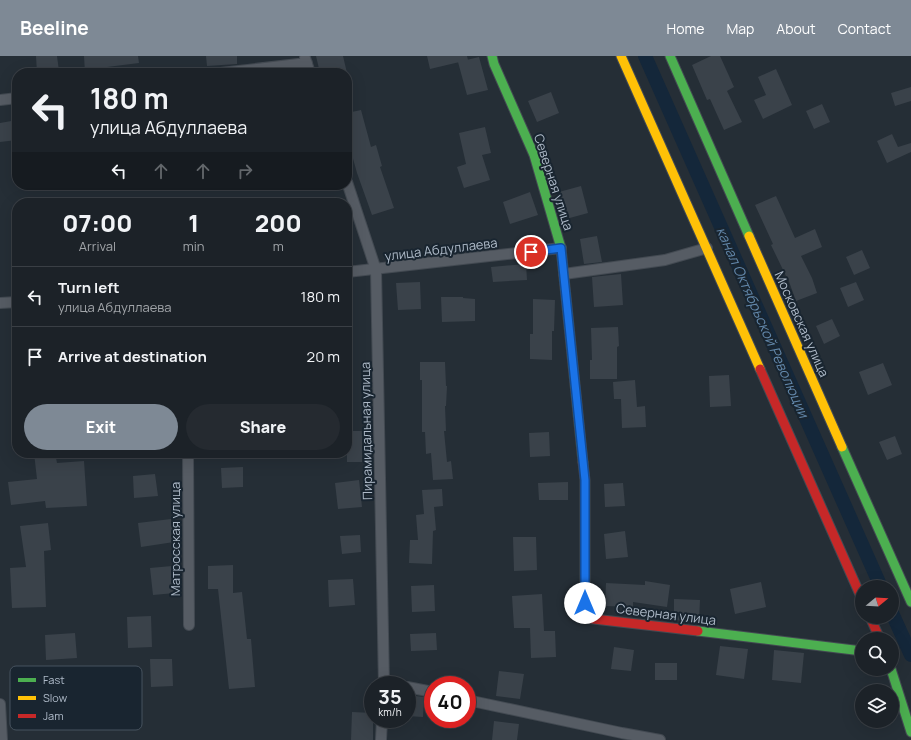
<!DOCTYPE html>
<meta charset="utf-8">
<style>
:root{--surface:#1c2228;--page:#252a30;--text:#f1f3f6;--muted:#a0a4a8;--line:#3a3f45;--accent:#7e8995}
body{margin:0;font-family:Manrope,sans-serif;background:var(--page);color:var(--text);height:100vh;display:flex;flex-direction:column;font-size:15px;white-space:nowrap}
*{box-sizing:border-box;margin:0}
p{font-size:13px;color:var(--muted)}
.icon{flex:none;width:22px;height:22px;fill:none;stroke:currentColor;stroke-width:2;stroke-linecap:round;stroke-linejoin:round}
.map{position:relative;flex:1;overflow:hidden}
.panel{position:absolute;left:12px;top:142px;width:340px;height:260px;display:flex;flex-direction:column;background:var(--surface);border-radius:16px;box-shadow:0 4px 16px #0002,0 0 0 1px var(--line)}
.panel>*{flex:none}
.hud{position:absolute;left:12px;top:12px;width:340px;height:122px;border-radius:16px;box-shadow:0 4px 16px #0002,0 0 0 1px var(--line);background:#1c2228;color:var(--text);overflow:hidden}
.needle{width:26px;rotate:72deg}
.fabs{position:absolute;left:855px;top:524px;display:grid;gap:8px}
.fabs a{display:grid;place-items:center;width:44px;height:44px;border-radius:50%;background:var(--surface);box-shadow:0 4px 16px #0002,0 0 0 1px var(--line);font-size:20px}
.speed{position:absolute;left:364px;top:620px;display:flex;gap:8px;font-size:20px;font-weight:700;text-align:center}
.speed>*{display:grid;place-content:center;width:52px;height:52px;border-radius:50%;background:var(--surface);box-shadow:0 4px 16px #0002,0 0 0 1px var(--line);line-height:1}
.speed small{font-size:10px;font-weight:400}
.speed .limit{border:6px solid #d22;background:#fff;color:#111}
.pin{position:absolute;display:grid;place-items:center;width:34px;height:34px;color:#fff;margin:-17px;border:2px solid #fff;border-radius:50%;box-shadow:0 1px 4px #0007}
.me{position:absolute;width:44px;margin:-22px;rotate:0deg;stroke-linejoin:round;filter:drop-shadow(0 0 3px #0008)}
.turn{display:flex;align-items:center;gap:14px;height:84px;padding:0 12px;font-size:18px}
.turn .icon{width:52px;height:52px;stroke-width:2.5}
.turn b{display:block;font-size:28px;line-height:34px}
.lanes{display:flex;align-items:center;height:38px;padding:0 12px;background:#0003;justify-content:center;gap:20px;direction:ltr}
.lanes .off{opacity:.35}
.eta{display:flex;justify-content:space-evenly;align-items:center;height:68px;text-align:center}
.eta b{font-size:24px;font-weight:800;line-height:28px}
.cta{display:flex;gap:8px;margin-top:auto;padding:8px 12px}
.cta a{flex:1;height:46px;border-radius:24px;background:var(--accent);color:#fff;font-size:16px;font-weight:800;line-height:46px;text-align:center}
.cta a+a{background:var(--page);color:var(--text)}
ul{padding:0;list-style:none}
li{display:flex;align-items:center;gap:12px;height:60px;padding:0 12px;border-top:1px solid var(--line)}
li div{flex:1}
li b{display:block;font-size:15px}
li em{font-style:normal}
header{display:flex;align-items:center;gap:24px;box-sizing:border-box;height:56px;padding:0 20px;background:var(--accent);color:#fff}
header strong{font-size:19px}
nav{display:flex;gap:22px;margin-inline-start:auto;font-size:14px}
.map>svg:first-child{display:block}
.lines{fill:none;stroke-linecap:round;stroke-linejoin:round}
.canal{stroke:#14273a;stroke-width:14}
.building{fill:#3a424a}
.street-casing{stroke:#434a52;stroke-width:12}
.fast-casing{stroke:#434a52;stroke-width:11}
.slow-casing{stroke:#434a52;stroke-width:11}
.jam-casing{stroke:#434a52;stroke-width:11}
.street{stroke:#565c64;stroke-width:10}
.fast{stroke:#4caf50;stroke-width:9}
.slow{stroke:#ffc107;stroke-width:9}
.jam{stroke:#c62828;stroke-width:9}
.route-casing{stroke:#114b97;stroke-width:10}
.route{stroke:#1a73e8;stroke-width:7}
.labels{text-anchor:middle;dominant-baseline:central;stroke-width:4;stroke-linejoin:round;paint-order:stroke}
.street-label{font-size:13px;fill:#aebac8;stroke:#192530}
.water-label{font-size:14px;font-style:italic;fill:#6388ab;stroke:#192530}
.key{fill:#192530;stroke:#46525e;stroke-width:1}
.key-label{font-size:11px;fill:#aebac8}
</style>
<header>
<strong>Beeline</strong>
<nav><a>Home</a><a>Map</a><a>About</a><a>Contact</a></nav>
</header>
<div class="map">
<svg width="911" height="684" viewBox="0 0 911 684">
<rect width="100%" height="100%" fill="#252e36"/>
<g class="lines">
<path class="canal" d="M 645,0 L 881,531
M 892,557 L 911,599"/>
</g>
<path class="building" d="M 36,0 L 57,0 L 59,15 L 37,17 Z
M 84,0 L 138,0 L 139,7 L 107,11 L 108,17 L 85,17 Z
M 206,0 L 237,0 L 237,8 L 207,10 Z
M 316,0 L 343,0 L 347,17 L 320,17 Z
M 427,0 L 467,0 L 468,4 L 430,13 Z
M 711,0 L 720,0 L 734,31 L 727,35 L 742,66 L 724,74 L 710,43 L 707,44 L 692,9 Z
M 479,1 L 488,34 L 467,39 L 458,6 Z
M 776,13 L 792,49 L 763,63 L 754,44 L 766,39 L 758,21 Z
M 911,31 L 911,45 L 895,50 L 891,37 Z
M 551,36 L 559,57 L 537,66 L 528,45 Z
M 822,48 L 830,66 L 814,73 L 806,55 Z
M 361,54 L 371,91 L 376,89 L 382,110 L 380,111 L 394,152 L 372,159 L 357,117 L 347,81 L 347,57 Z
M 17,64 L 17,84 L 0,86 L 0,67 Z
M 485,71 L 491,97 L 482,99 L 490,124 L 464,132 L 457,111 L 466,108 L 459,77 Z
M 892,78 L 898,91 L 911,87 L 911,96 L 887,107 L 877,85 Z
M 581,130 L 588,157 L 566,163 L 559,136 Z
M 530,136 L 538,159 L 510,168 L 503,146 Z
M 776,140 L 795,182 L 815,173 L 822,191 L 801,200 L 812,222 L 817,237 L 796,245 L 787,220 L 786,220 L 771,189 L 773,188 L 755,149 Z
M 597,180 L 602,206 L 584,208 L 580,183 Z
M 862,194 L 870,212 L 854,219 L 846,201 Z
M 526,208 L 527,224 L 493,226 L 491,211 Z
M 621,218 L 623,249 L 594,251 L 592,221 Z
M 420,226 L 421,253 L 398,254 L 396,227 Z
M 856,226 L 864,244 L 848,251 L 840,232 Z
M 441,241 L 463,241 L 463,242 L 475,243 L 475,265 L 442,266 Z
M 533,243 L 555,244 L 554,275 L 552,275 L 552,304 L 530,303 L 530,278 L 533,278 Z
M 832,263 L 840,280 L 824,288 L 816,270 Z
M 618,271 L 619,290 L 617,291 L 617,323 L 590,323 L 590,304 L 592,304 L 591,272 Z
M 420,306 L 445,306 L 446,330 L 447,330 L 446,350 L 445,350 L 446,375 L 444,375 L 447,406 L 451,405 L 453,423 L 433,424 L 431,397 L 426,398 L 425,376 L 422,376 L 422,324 L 420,324 Z
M 883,307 L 892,329 L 868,339 L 859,316 Z
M 729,319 L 731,350 L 710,351 L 709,320 Z
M 635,324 L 637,351 L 645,350 L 646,371 L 622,372 L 621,343 L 614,343 L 613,326 Z
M 347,375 L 362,375 L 362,406 L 347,406 Z
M 549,376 L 550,400 L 530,401 L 529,377 Z
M 895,380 L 902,398 L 887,404 L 879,386 Z
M 34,397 L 55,397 L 57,407 L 84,405 L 87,450 L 46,452 L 45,445 L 11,449 L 8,426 L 37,423 Z
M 243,411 L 243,431 L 222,432 L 221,412 Z
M 155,418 L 158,440 L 134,442 L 133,420 Z
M 359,424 L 362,451 L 338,453 L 335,427 Z
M 568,426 L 568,444 L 539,444 L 538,427 Z
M 623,427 L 625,450 L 605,451 L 604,428 Z
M 442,433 L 443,450 L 434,451 L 436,474 L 433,475 L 432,508 L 409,507 L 410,484 L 418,484 L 416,459 L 424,458 L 422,434 Z
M 171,463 L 174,486 L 141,491 L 138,467 Z
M 48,467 L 51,494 L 44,495 L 46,551 L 12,552 L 10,512 L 26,511 L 20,470 Z
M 625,475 L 628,501 L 606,503 L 604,478 Z
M 360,479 L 361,496 L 342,498 L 340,480 Z
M 513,481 L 536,481 L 537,514 L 514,515 Z
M 233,509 L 233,537 L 242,536 L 247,583 L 251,583 L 255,631 L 229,633 L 218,533 L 208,533 L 208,510 Z
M 172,510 L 175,537 L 153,539 L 150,512 Z
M 353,523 L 355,549 L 329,551 L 328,524 Z
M 645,525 L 670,529 L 667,551 L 633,546 L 633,551 L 605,550 L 606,527 L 645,529 Z
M 761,526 L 766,551 L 735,558 L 730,533 Z
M 434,529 L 435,555 L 412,556 L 411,530 Z
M 542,538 L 544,575 L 555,575 L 556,601 L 531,602 L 530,572 L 514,572 L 512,540 Z
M 674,543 L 700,544 L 699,566 L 674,564 Z
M 151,560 L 152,591 L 128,592 L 127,561 Z
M 75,577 L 77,602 L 46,604 L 45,579 Z
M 436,577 L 437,594 L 411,595 L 410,578 Z
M 720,590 L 748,593 L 744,623 L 716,619 Z
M 614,591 L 634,594 L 631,615 L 611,613 Z
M 774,594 L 804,597 L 801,627 L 772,624 Z
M 150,603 L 172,603 L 173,630 L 151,631 Z
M 655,607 L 677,607 L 677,624 L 655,624 Z
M 499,615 L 524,618 L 520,643 L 496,640 Z
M 407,639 L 424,641 L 423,661 L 407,660 Z
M 352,656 L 373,657 L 373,684 L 351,684 Z
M 494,665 L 519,668 L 517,684 L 492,684 Z"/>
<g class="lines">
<g class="street-casing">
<path id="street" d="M 305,2 L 310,17
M 221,17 L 307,7
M 0,44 L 17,42
M 347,126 L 376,214 L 384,629
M 347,216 L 561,192
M 564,218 L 665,204 L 707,192
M 0,247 L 17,246
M 188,397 L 189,569
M 384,626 L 399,629
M 407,631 L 433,636
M 467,644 L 622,677 L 660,684
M 0,648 L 2,684
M 381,684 L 382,663"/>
</g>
<g class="fast-casing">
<path id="fast" d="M 492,0 L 494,8 L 534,99 L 561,192 L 583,406
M 670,0 L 749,180
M 842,391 L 911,546
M 698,575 L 862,595
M 891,613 L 911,676"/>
</g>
<g class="slow-casing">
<path id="slow" d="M 621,0 L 760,313
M 749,180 L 842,391"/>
</g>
<g class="jam-casing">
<path id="jam" d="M 760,313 L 862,543
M 583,406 L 585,424 L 585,562 L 698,575
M 870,561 L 880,583"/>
</g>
<use href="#street" class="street"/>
<use href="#fast" class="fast"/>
<use href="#slow" class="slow"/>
<use href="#jam" class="jam"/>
</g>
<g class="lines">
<g class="route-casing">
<path id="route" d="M 531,196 L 561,192 L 585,424 L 585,547"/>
</g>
<use href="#route" class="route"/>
</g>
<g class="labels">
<g class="street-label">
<text transform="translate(554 126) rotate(72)">Северная улица</text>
<text transform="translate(441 193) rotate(-7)">улица Абдуллаева</text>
<text transform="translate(802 268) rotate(66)">Московская улица</text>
<text transform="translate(366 375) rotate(-91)">Пирамидальная улица</text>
<text transform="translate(175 483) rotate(-90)">Матросская улица</text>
<text transform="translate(666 558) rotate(7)">Северная улица</text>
</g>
<g class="water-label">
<text transform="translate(763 266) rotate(66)">канал Октябрьской Революции</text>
</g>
</g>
<rect x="10" y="610" width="132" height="64" rx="6" class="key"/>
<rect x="18" y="622" width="18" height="4" fill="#4caf50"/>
<rect x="18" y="640" width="18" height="4" fill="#ffc107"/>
<rect x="18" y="658" width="18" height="4" fill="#c62828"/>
<g class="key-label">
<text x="43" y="628">Fast</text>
<text x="43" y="646">Slow</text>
<text x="43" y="664">Jam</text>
</g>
</svg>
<div class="fabs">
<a><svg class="needle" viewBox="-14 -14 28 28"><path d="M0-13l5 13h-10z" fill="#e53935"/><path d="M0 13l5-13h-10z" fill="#a0a4a8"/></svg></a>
<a><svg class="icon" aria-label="search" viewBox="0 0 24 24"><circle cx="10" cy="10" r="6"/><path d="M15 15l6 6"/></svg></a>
<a><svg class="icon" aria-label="layers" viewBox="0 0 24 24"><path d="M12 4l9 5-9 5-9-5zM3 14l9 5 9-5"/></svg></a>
</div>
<div class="speed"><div>35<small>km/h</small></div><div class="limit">40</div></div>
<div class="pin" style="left:531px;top:196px;background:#d93025"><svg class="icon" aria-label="arrive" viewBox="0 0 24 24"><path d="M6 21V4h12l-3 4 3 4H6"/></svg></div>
<svg class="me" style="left:585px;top:547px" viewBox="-20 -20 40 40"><circle r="19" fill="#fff"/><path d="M0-13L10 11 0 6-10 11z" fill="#1a73e8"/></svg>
<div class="hud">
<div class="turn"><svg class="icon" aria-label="left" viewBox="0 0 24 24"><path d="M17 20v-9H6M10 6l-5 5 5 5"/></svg><div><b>180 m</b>улица Абдуллаева</div></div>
<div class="lanes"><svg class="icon" aria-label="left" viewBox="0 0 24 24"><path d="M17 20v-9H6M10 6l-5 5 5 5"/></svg><svg class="icon off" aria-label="ahead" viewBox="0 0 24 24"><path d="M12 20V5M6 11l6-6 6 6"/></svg><svg class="icon off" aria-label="ahead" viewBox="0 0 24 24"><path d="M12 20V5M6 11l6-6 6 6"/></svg><svg class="icon off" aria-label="right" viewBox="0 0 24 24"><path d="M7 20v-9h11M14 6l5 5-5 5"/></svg></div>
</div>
<section class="panel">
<div class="eta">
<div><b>07:00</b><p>Arrival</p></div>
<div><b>1</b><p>min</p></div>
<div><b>200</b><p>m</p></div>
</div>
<ul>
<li><svg class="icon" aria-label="left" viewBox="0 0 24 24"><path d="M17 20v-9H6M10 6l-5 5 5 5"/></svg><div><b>Turn left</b><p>улица Абдуллаева</p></div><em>180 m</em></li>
<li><svg class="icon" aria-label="arrive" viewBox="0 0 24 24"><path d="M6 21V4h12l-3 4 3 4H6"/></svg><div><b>Arrive at destination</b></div><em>20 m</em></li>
</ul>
<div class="cta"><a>Exit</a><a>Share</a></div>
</section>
</div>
